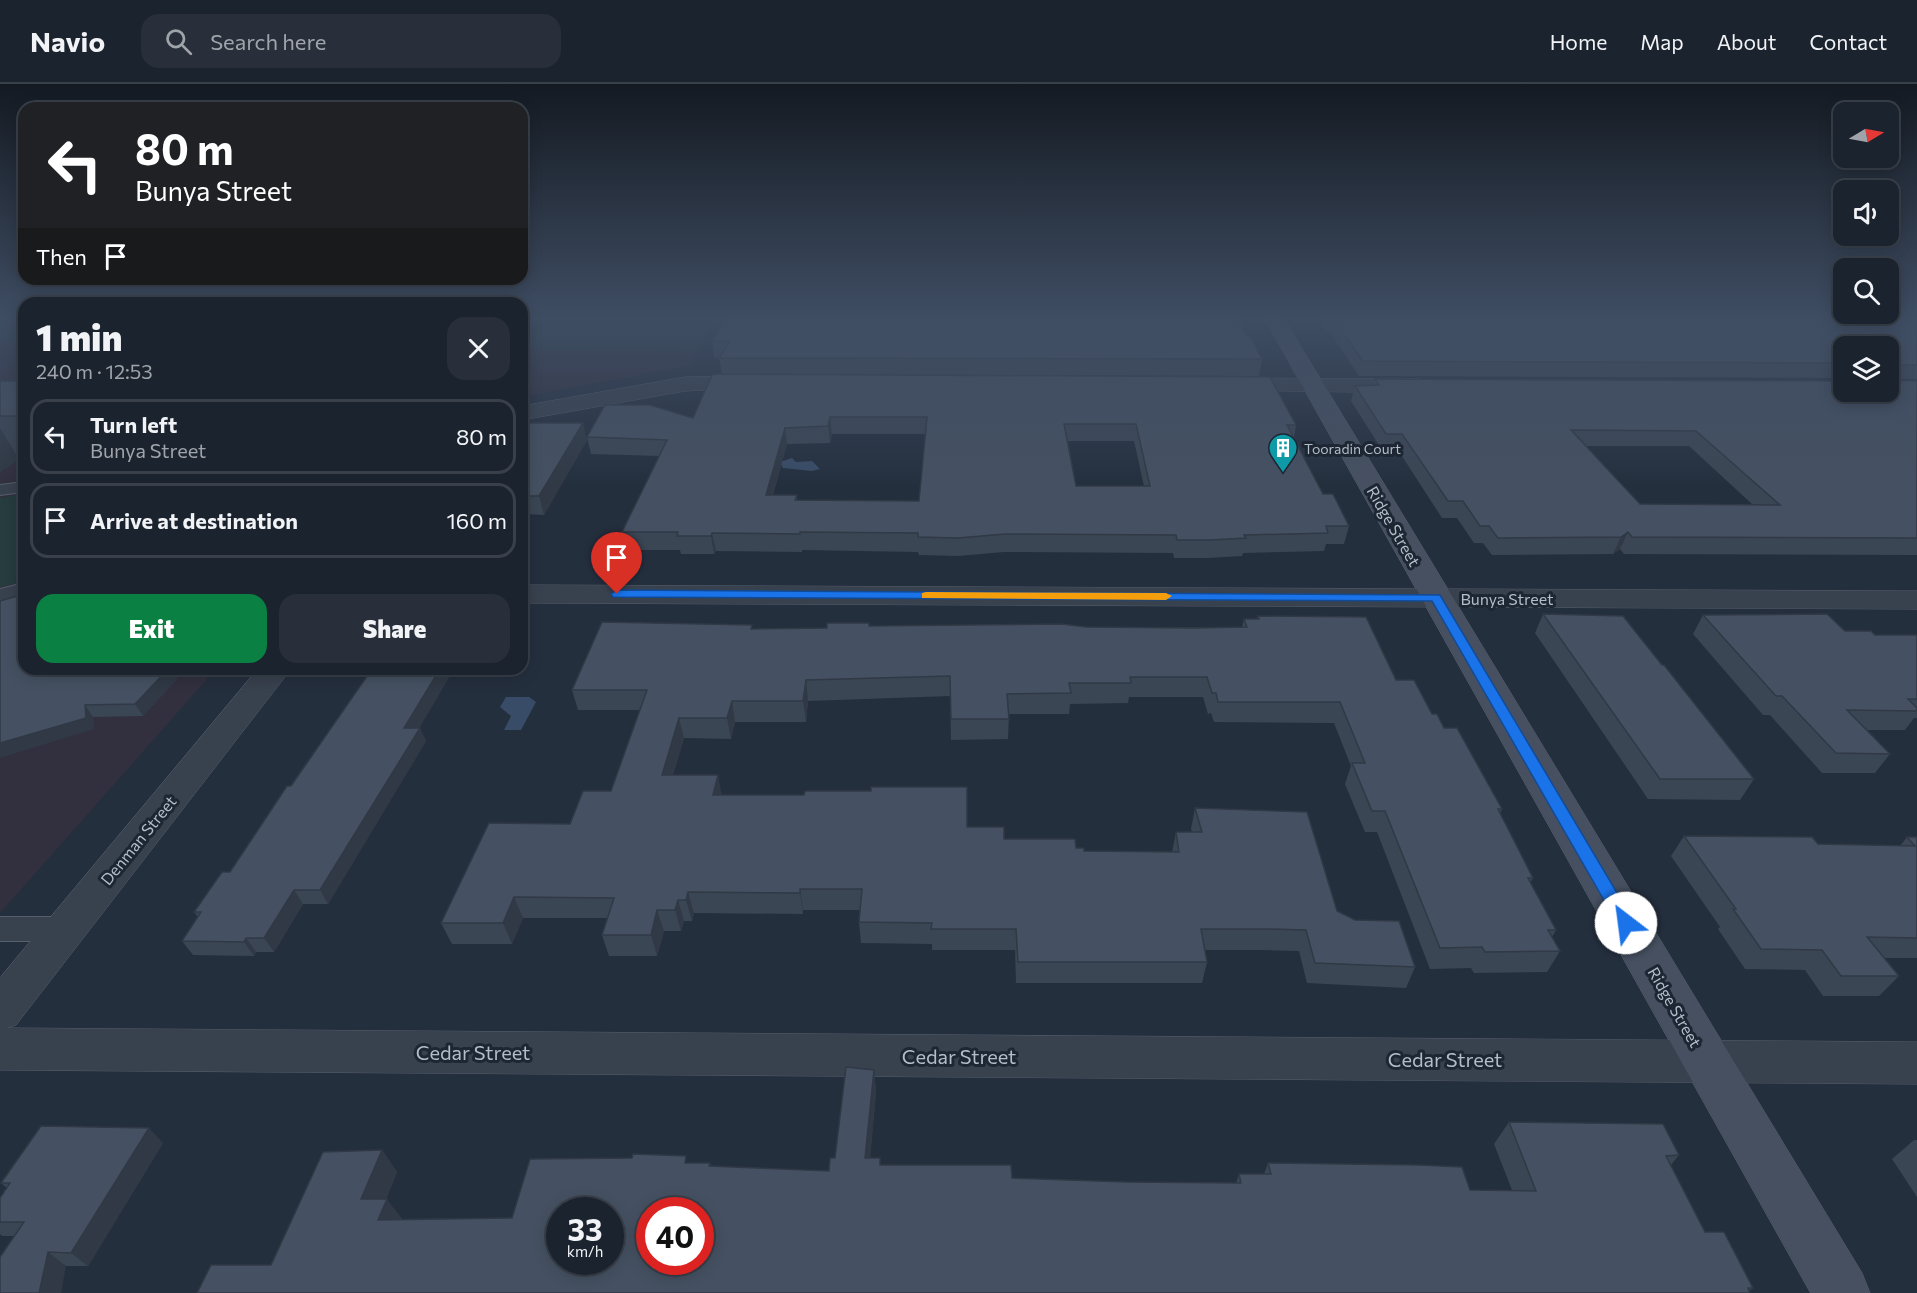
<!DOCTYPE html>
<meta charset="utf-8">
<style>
:root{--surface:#1b232e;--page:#282f3a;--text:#f1f3f6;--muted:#a0a4aa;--line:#39404a;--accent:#0b8043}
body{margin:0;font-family:Commissioner,sans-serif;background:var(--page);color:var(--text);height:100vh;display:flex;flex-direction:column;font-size:22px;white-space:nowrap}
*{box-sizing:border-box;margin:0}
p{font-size:20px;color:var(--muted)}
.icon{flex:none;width:33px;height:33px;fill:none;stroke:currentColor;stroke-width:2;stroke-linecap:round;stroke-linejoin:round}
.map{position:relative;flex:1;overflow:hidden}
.sheet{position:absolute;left:18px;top:213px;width:510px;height:378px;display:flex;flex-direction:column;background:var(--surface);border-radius:18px;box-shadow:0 3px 15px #0003,0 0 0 2px var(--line)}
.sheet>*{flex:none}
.banner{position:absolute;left:18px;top:18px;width:510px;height:183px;border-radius:18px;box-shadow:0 3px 15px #0003,0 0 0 2px var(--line);background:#202124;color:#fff;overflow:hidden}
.needle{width:39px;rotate:80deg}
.buttons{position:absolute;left:1833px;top:18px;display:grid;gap:12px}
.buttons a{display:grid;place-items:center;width:66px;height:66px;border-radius:12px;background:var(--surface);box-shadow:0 3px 15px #0003,0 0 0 2px var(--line);font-size:30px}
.speed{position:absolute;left:546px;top:1113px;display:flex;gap:12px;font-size:30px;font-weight:700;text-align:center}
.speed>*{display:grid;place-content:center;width:78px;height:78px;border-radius:50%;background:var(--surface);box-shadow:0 3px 15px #0003,0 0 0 2px var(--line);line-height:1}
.speed small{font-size:15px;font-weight:400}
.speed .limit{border:9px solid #d22;background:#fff;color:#111}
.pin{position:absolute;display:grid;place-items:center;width:51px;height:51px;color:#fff;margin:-62px -26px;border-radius:50% 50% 50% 0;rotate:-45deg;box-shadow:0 0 6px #0007}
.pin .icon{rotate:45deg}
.me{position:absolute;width:66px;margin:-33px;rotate:330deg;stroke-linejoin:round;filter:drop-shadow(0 0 4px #0008)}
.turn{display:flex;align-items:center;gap:21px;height:126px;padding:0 18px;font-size:27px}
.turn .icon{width:78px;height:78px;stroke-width:2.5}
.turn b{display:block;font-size:42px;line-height:51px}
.then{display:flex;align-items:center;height:57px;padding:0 18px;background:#0003;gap:12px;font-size:22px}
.round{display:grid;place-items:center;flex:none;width:63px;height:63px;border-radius:18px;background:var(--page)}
.head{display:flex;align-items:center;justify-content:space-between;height:102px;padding:0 18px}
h1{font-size:36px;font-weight:800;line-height:45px}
.action{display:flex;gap:12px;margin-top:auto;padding:12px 18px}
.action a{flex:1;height:69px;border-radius:18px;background:var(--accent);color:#fff;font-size:24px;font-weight:800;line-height:69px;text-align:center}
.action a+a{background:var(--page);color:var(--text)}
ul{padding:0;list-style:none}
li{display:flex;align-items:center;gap:18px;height:75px;margin:0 12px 9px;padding:0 6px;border:3px solid var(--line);border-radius:18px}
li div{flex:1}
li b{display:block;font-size:22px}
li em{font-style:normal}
header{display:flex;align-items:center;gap:36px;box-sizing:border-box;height:84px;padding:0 30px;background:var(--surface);border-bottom:2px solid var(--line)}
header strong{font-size:28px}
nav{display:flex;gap:33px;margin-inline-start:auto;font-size:21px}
.search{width:420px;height:54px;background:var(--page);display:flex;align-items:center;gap:15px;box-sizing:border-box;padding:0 21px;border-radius:18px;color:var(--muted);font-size:22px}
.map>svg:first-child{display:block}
.medical{fill:#32303f}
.green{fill:#263c3f}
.water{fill:#394c67}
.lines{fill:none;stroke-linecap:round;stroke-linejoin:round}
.lane-casing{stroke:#565f6c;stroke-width:2}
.street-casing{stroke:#565f6c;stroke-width:1}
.secondary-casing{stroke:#565f6c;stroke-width:1}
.lane{fill:#38414e;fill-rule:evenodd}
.street{fill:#38414e;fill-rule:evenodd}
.secondary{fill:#465061;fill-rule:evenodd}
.wall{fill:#3b4654;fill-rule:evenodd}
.shaded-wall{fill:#303945}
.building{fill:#455162;stroke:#303945;stroke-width:1.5;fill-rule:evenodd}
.route{fill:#1a73e8;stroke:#114b97;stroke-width:1.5}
.slow{fill:#f59e0b}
.labels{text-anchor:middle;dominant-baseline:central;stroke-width:6;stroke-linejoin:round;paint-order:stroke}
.far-poi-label{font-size:14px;fill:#b4bcc9;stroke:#1d2633;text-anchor:start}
.street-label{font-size:16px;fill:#b4bcc9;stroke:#1d2633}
.near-street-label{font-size:20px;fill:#b4bcc9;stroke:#1d2633}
</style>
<header>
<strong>Navio</strong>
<div class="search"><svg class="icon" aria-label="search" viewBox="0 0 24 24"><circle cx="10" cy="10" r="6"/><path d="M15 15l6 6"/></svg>Search here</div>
<nav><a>Home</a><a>Map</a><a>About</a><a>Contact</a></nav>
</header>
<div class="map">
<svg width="1917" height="1209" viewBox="0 0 1917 1209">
<rect width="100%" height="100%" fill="#242f3e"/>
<path class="medical" d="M 0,257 L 24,258 L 24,585 L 216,585 L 0,829 Z
M 522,265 L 697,268 L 689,282 L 522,313 Z"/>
<path class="green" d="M 0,233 L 24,233 L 24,258 L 0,257 Z
M 522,233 L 717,233 L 697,268 L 522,265 Z
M 24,410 L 24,497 L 0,503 L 0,414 Z"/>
<path class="water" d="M 792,374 L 796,378 L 812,377 L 820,385 L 812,387 L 783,384 L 780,378 Z
M 506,613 L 529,613 L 536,618 L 521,646 L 504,646 L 511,632 L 500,623 Z"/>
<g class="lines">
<g class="lane-casing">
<path id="lane" d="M 24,398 L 24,408 L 0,411 L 0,401 Z
M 24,499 L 24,511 L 0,517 L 0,505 Z
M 0,833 L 66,833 L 76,837 L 80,845 L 76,853 L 66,857 L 0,857 Z"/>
</g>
<g class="street-casing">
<path id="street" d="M 753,292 L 761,293 L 764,298 L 761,303 L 685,307 L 522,336 L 522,322 L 685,293 Z
M 1230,294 L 1419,295 L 1427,297 L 1430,302 L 1427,307 L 1419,309 L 1222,306 L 1219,301 L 1222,296 Z
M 522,501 L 1917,507 L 1917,525 L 522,519 Z
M 258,585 L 291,585 L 16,941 L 7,944 L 1917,958 L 1917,1000 L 0,986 L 0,894 Z"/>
</g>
<g class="secondary-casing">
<path id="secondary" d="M 1264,233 L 1283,233 L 1862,1189 L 1870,1209 L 1811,1209 Z"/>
</g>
<use href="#lane" class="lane"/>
<use href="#street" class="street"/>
<use href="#secondary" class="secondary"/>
</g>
<path class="wall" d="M 1315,233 L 1917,233 L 1917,295 L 1892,295 L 1917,297 L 1917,471 L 1624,470 L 1620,465 L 1613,470 L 1492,471 L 1483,459 L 1474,459 L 1457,434 L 1442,434 L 1398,366 L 1382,366 L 1351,317 L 1355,302 L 1373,302 L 1375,295 L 1888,308 L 1844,262 L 1844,294 L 1359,292 L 1330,248 L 1326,248 ZM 1586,362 L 1689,362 L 1752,420 L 1640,420 Z
M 1247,252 L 1262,275 L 1259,292 L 722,290 L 719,274 L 714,273 L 712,257 Z
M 712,291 L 1296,341 L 1294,353 L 1323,410 L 1349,442 L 1344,460 L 1326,460 L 1324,467 L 1243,469 L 1242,472 L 1207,474 L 1174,474 L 1173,469 L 1004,468 L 958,472 L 919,471 L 918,468 L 802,466 L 802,468 L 716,467 L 714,470 L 681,470 L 680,466 L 626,466 L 622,448 L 659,372 L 591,370 L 587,353 L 693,334 ZM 832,350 L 926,350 L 919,417 L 797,416 L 797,411 L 773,411 L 787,360 L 830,359 ZM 1068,357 L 1134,357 L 1144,402 L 1076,402 Z
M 0,297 L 24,297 L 24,375 L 19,375 L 0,388 Z
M 522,344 L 587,356 L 544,431 L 525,430 L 522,435 Z
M 1543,530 L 1662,581 L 1754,695 L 1740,716 L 1648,715 L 1535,549 Z
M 1703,531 L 1875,551 L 1917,551 L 1917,634 L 1914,634 L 1905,646 L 1866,646 L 1890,670 L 1875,689 L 1822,689 L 1770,631 L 1763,631 L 1693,550 Z
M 1258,532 L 1396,596 L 1432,630 L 1444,644 L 1502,725 L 1500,730 L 1533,794 L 1530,799 L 1556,846 L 1552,853 L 1560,867 L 1547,888 L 1474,889 L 1471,884 L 1430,885 L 1377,748 L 1365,748 L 1345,700 L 1351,682 L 1334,639 L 1214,638 L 1211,629 L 1208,630 L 1203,613 L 1129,613 L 1128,619 L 1070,620 L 1069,630 L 1009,630 L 1008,655 L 951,656 L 950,612 L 808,617 L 806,638 L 735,638 L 731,655 L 684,654 L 673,691 L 718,691 L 721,711 L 967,743 L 1004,755 L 1076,764 L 1084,767 L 1172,768 L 1176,748 L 1192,748 L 1191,745 L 1195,724 L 1337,827 L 1415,883 L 1406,904 L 1307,899 L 1299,867 L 1261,866 L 1205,866 L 1207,878 L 1202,899 L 1016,899 L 1015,866 L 932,866 L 932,860 L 861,859 L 859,838 L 860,826 L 803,826 L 803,830 L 694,829 L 692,837 L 684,837 L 681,847 L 664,847 L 657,872 L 609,872 L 602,851 L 608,834 L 523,834 L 512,860 L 452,860 L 441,839 L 570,740 L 611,707 L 640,626 L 578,626 L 572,606 L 753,545 L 827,544 L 869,542 L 1086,543 L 1242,543 L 1244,535 L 1257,535 Z
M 24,585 L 186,585 L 143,632 L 93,633 L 94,645 Z
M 372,585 L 473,585 L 471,589 L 452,588 L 419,644 L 426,657 L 328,820 L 303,820 L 274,868 L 256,868 L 254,872 L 193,871 L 182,857 L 198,833 L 194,828 L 230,788 Z
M 1684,752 L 1818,760 L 1900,762 L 1907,753 L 1917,753 L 1917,874 L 1884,874 L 1899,892 L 1879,912 L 1823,912 L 1805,886 L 1745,885 L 1718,845 L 1720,843 L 1671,772 Z
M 874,986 L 876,1008 L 870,1074 L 880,1074 L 880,1081 L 1012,1094 L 1127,1098 L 1236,1099 L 1239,1090 L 1264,1090 L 1268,1079 L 1470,1106 L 1512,1106 L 1494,1060 L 1509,1038 L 1679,1071 L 1671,1081 L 1705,1148 L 1753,1204 L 1749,1207 L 271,1181 L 382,1066 L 397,1088 L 386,1115 L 402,1135 L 512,1134 L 688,1079 L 710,1079 L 711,1083 L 829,1087 L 835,1074 Z
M 1914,1056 L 1917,1056 L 1917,1113 L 1892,1075 Z
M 163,1059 L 88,1182 L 66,1182 L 14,1152 L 2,1152 L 0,1150 L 0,1114 L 7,1104 L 1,1099 Z"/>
<path class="shaded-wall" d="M 1895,291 L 1888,301 L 1888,292 Z
M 830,333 L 832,350 L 830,359 L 828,342 Z
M 583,339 L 587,356 L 544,431 L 539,412 Z
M 0,344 L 19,375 L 0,388 Z
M 785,344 L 787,360 L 768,428 L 766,411 Z
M 522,419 L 525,430 L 522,435 Z
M 1628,448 L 1620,465 L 1613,470 L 1621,453 Z
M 712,449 L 716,467 L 714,470 L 711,452 Z
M 168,585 L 186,585 L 143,632 L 135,620 Z
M 440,585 L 450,585 L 452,588 L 411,658 L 404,644 Z
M 806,596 L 808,617 L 806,638 L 803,617 Z
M 732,617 L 735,638 L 731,655 L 727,634 Z
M 85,621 L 93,633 L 94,645 L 0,674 L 0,659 Z
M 679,634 L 684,654 L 667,712 L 662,691 Z
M 420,644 L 426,657 L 328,820 L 320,806 Z
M 718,691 L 722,712 L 713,711 Z
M 800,805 L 803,826 L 803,830 L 800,809 Z
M 294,806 L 303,820 L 274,868 L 264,854 Z
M 688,808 L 694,829 L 692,837 L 686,816 Z
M 514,813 L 523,834 L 512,860 L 503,839 Z
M 678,816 L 684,837 L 681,847 L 675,826 Z
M 657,826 L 664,847 L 657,872 L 651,851 Z
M 246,854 L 256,868 L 254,872 L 244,858 Z
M 874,986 L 876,1008 L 868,1095 L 865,1074 Z
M 149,1044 L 163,1059 L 88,1182 L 71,1169 Z
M 382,1066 L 397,1088 L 378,1136 L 361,1115 Z
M 387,1115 L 402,1136 L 378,1136 Z
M 48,1168 L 66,1182 L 61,1209 L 39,1209 Z"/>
<path class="building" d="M 727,233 L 1237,233 L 1247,252 L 1250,252 L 1262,275 L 719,274 L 730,257 L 712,257 Z
M 1328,233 L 1917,233 L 1917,281 L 1895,281 L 1895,291 L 1888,292 L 1888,262 L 1844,262 L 1844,279 L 1363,277 L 1333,235 L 1329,235 Z
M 718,290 L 1270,293 L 1296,341 L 1287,341 L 1323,410 L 1333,410 L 1349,442 L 1326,442 L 1328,449 L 1244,451 L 1246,454 L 1211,456 L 1177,456 L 1176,451 L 1005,450 L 958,454 L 918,453 L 918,449 L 800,448 L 800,450 L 712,449 L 711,452 L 677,452 L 678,448 L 622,448 L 667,356 L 587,353 L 605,321 L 650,321 L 693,334 L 712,291 ZM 830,333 L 927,333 L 919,417 L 795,416 L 797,411 L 766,411 L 785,344 L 828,342 ZM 1064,340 L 1136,340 L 1150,402 L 1076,402 Z
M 1375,295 L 1844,297 L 1844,308 L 1888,308 L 1888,296 L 1917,297 L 1917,454 L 1632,453 L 1628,448 L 1621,453 L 1498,454 L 1489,442 L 1480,442 L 1463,417 L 1448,417 L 1402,350 L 1386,350 L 1355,302 L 1379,301 ZM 1571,346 L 1696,347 L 1780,421 L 1640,420 Z
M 0,297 L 24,297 L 24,332 L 0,332 Z
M 526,339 L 583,339 L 539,412 L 522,412 L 522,344 Z
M 24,510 L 24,585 L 168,585 L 135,620 L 85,621 L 86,634 L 0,659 L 0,517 Z
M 1543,530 L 1623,532 L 1662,581 L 1664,581 L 1754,695 L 1660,695 Z
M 1827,530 L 1845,547 L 1871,547 L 1875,551 L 1917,551 L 1917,615 L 1908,615 L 1917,624 L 1917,627 L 1847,626 L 1890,670 L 1836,669 L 1782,612 L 1776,612 L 1703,531 Z
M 1258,532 L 1366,533 L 1396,596 L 1414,596 L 1432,630 L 1437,630 L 1444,644 L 1457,644 L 1502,725 L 1498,725 L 1533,794 L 1528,794 L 1556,846 L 1548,846 L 1560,867 L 1485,868 L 1482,863 L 1440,864 L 1385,727 L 1372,727 L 1352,679 L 1365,679 L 1340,618 L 1218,618 L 1216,609 L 1212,609 L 1207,593 L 1130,593 L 1131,599 L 1069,599 L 1071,609 L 1007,610 L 1009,635 L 951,635 L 950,592 L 806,596 L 803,617 L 732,617 L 727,634 L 679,634 L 662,691 L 718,691 L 713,711 L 804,711 L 805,707 L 871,707 L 871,703 L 967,703 L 967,743 L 1004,743 L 1004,755 L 1075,755 L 1076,764 L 1084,764 L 1084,767 L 1179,768 L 1176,748 L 1202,748 L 1195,724 L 1307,728 L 1337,827 L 1355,836 L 1399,837 L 1415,883 L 1315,879 L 1306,846 L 1268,845 L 1201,845 L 1207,878 L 1018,878 L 1016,845 L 931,845 L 932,839 L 859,838 L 862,805 L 800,805 L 800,809 L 688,808 L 686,816 L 678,816 L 675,826 L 657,826 L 651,851 L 602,851 L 614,814 L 514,813 L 503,839 L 441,839 L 489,739 L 570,740 L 583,707 L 611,707 L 647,606 L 572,606 L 602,538 L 752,541 L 751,545 L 827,544 L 827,539 L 869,539 L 869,542 L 1062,540 L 1086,543 L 1193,544 L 1247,543 L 1244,535 L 1259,535 Z
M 372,585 L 440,585 L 404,644 L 420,644 L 320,806 L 294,806 L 264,854 L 246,854 L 244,858 L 182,857 L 201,828 L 194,828 L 222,788 L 230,788 L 287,702 L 291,702 Z
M 1684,752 L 1812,753 L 1818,760 L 1915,762 L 1907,753 L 1917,753 L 1917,854 L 1867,853 L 1899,892 L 1841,892 L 1822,866 L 1761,865 L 1733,825 L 1736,825 Z
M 846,983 L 874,986 L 865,1074 L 880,1074 L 880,1081 L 1011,1081 L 1012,1094 L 1127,1098 L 1241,1099 L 1239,1090 L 1271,1090 L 1268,1079 L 1419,1081 L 1462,1083 L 1470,1106 L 1536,1107 L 1509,1038 L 1663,1040 L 1679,1071 L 1666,1072 L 1705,1148 L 1724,1148 L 1753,1204 L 1748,1204 L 1750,1209 L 197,1209 L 211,1181 L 271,1181 L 323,1068 L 382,1066 L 361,1115 L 387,1115 L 378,1136 L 512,1134 L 530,1075 L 632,1074 L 633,1070 L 686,1072 L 685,1079 L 710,1079 L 709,1082 L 829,1087 L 830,1074 L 835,1074 ZM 560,1126 L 610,1126 L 610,1178 L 560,1178 ZM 650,1126 L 700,1126 L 700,1178 L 650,1178 Z
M 41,1042 L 149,1044 L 71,1169 L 48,1168 L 39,1209 L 0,1209 L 0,1173 L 24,1138 L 0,1138 L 0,1114 L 10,1099 L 1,1099 Z"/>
<linearGradient id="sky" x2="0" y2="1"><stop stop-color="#141a22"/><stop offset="0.58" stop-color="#3f4d63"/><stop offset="1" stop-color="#3f4d63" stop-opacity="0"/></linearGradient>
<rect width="1917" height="403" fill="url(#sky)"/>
<path class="route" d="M 617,506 L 1440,511 L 1635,839 L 1632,844 L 1626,846 L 1620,844 L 1432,517 L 613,513 L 611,510 Z"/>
<path class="slow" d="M 926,508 L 1166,509 L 1172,512 L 1166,516 L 922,514 L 922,509 Z"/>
<defs>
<g id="building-pin" transform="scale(1.5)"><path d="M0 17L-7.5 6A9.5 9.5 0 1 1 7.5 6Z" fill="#0f9aa8" stroke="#1d2633"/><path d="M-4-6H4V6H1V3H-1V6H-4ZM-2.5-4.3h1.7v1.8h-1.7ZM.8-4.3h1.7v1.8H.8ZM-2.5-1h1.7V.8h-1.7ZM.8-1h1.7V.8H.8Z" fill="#fff"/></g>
</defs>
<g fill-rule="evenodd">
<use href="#building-pin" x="1283" y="364"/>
</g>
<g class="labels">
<g class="far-poi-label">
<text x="1304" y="364">Tooradin Court</text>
</g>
<g class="street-label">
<text transform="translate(1394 442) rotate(60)">Ridge Street</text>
<text x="1507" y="514">Bunya Street</text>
<text transform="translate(138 756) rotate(-51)">Denman Street</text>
<text transform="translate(1675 923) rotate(60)">Ridge Street</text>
</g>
<g class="near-street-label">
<text x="473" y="968">Cedar Street</text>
<text x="959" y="972">Cedar Street</text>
<text x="1445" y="975">Cedar Street</text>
</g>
</g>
</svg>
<div class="buttons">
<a><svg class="needle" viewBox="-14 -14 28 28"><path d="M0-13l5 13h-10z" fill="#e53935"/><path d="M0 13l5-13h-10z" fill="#a0a4aa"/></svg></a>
<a><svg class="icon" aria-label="sound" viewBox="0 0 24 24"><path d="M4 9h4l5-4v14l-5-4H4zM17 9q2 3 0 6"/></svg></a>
<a><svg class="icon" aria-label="search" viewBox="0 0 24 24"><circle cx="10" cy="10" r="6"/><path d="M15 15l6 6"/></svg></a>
<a><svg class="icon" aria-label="layers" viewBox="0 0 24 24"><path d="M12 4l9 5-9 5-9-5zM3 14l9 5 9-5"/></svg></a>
</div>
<div class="speed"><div>33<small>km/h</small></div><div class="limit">40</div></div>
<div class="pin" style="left:617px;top:510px;background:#d93025"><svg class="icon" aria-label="arrive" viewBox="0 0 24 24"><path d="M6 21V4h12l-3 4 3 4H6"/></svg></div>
<svg class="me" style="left:1626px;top:839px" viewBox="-20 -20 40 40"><circle r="19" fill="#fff"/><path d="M0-13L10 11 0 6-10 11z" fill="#1a73e8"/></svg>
<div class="banner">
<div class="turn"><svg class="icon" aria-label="left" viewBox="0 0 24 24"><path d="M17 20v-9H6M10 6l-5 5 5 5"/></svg><div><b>80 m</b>Bunya Street</div></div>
<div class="then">Then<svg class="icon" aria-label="arrive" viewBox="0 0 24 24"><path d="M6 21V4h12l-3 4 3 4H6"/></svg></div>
</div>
<section class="sheet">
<div class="head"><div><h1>1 min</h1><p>240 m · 12:53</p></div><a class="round"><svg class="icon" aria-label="close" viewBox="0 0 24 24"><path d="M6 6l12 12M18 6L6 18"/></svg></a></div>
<ul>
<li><svg class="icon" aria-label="left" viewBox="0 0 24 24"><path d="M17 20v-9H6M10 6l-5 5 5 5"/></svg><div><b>Turn left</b><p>Bunya Street</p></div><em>80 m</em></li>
<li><svg class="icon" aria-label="arrive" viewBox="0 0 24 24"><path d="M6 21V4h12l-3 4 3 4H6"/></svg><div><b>Arrive at destination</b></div><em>160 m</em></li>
</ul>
<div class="action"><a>Exit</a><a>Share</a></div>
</section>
</div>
